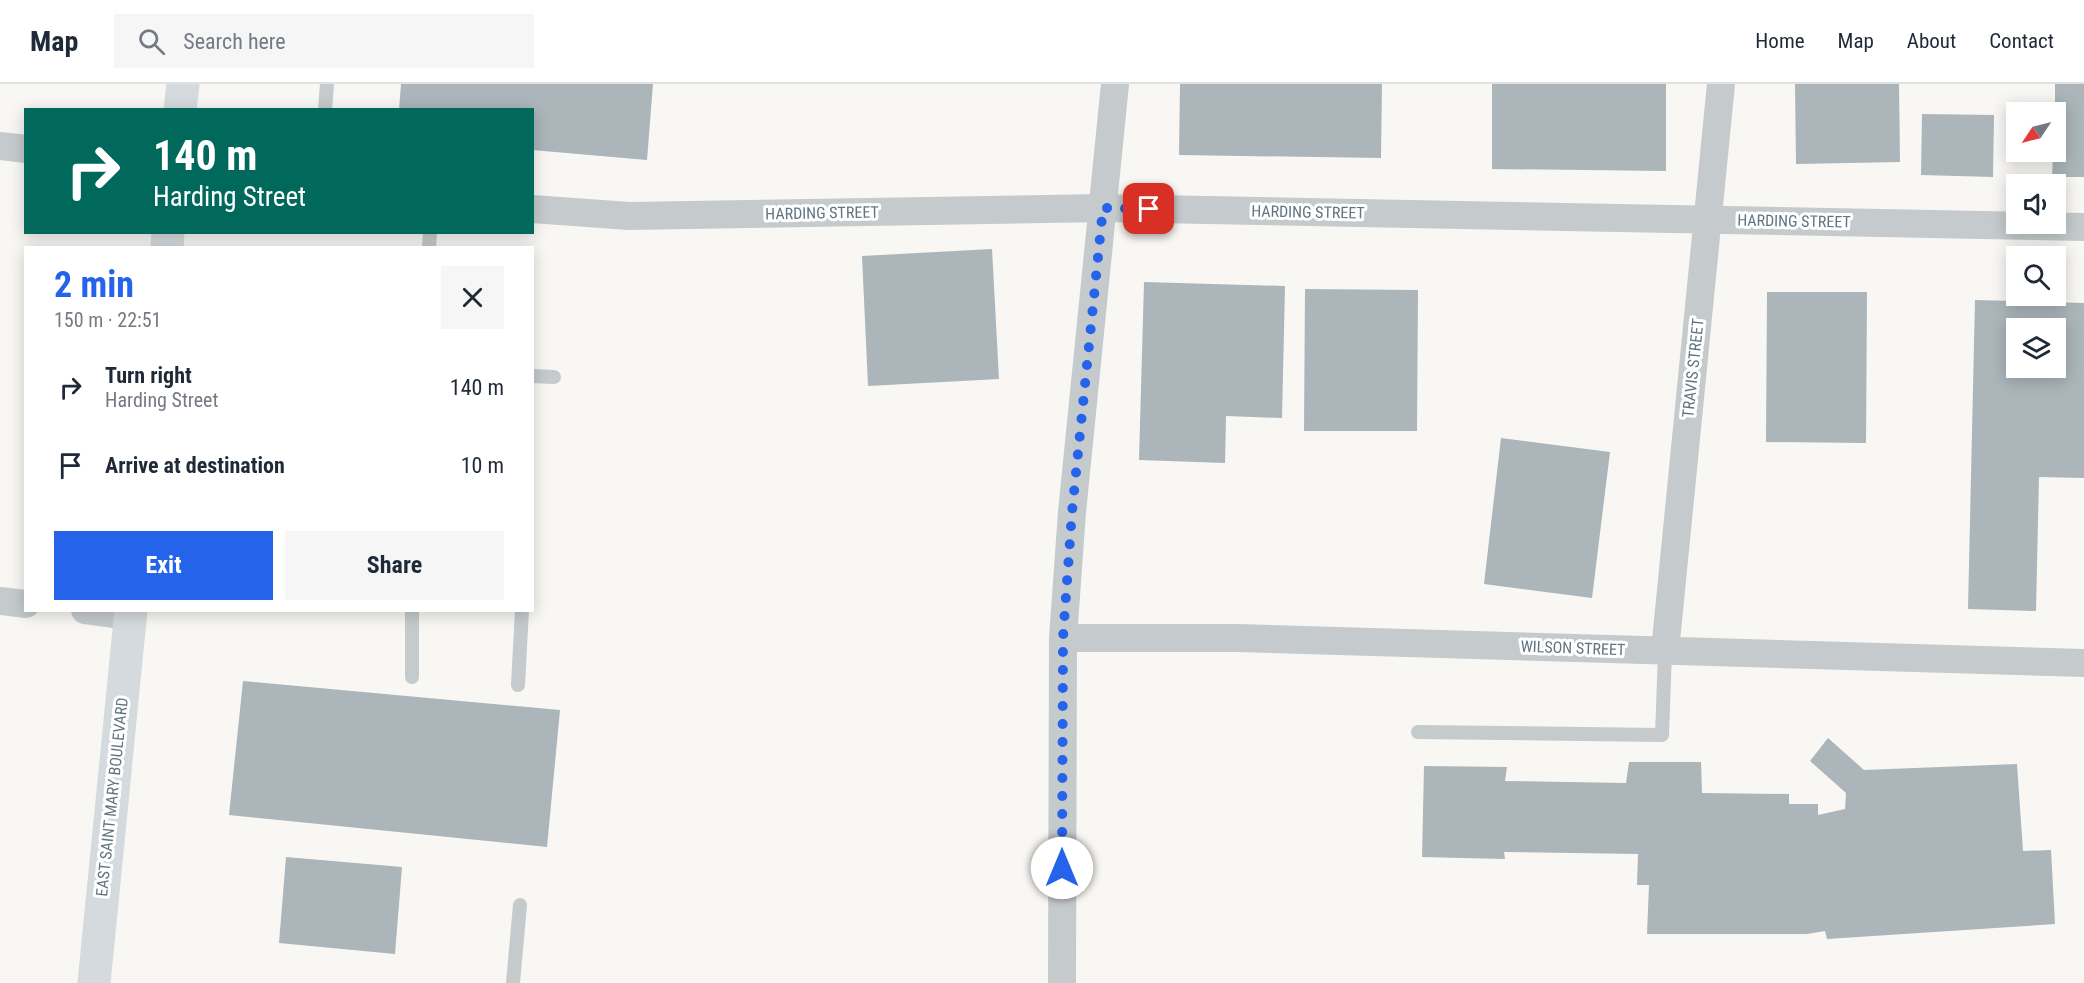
<!DOCTYPE html>
<meta charset="utf-8">
<style>
:root{--surface:#fff;--page:#f6f6f7;--text:#1f2937;--muted:#747a83;--line:#e0e1e3;--accent:#2563eb}
body{margin:0;font-family:"Roboto Condensed",sans-serif;background:var(--page);color:var(--text);height:100vh;display:flex;flex-direction:column;font-size:22px;white-space:nowrap}
*{box-sizing:border-box;margin:0}
p{font-size:20px;color:var(--muted)}
.icon{flex:none;width:33px;height:33px;fill:none;stroke:currentColor;stroke-width:2;stroke-linecap:round;stroke-linejoin:round}
.map{position:relative;flex:1;overflow:hidden}
.drawer{position:absolute;left:24px;top:162px;width:510px;height:366px;display:flex;flex-direction:column;background:var(--surface);border-radius:0px;box-shadow:0 3px 15px #0003}
.drawer>*{flex:none}
.hud{position:absolute;left:24px;top:24px;width:510px;height:126px;border-radius:0px;box-shadow:0 3px 15px #0003;background:#00695c;color:#fff;overflow:hidden}
.needle{width:39px;rotate:235deg}
.fabs{position:absolute;left:2006px;top:18px;display:grid;gap:12px}
.fabs a{display:grid;place-items:center;width:60px;height:60px;border-radius:0px;background:var(--surface);box-shadow:0 3px 15px #0003;font-size:30px}
.pin{position:absolute;display:grid;place-items:center;width:51px;height:51px;color:#fff;margin:-26px;border-radius:12px;box-shadow:0 3px 9px #0006}
.me{position:absolute;width:66px;margin:-33px;rotate:0deg;stroke-linejoin:round;filter:drop-shadow(0 0 4px #0008)}
.turn{display:flex;align-items:center;gap:21px;height:126px;padding:0 30px;font-size:27px}
.turn .icon{width:78px;height:78px;stroke-width:2.5}
.turn b{display:block;font-size:42px;line-height:51px}
.round{display:grid;place-items:center;flex:none;width:63px;height:63px;border-radius:0px;background:var(--page)}
.headline{display:flex;align-items:center;justify-content:space-between;height:102px;padding:0 30px}
h1{font-size:36px;font-weight:700;line-height:45px;color:var(--accent)}
.button{display:flex;gap:12px;margin-top:auto;padding:12px 30px}
.button a{flex:1;height:69px;border-radius:0px;background:var(--accent);color:#fff;font-size:24px;font-weight:700;line-height:69px;text-align:center}
.button a+a{background:var(--page);color:var(--text)}
ul{padding:0;list-style:none}
li{display:flex;align-items:center;gap:18px;height:78px;padding:0 30px}
li div{flex:1}
li b{display:block;font-size:22px}
li em{font-style:normal}
header{display:flex;align-items:center;gap:36px;box-sizing:border-box;height:84px;padding:0 30px;background:var(--surface);border-bottom:2px solid var(--line)}
header strong{font-size:28px}
nav{display:flex;gap:33px;margin-inline-start:auto;font-size:21px}
.search{width:420px;height:54px;background:var(--page);display:flex;align-items:center;gap:15px;box-sizing:border-box;padding:0 21px;border-radius:0px;color:var(--muted);font-size:22px}
.map>svg:first-child{display:block}
.building{fill:#abb5ba;fill-rule:evenodd}
.lines{fill:none;stroke-linecap:round;stroke-linejoin:round}
.lane{stroke:#c5cacc;stroke-width:14}
.street{stroke:#c5cacc;stroke-width:28}
.secondary{stroke:#d5dade;stroke-width:33}
.route{stroke:#2563eb;stroke-width:10;stroke-dasharray:0 18}
.labels{text-anchor:middle;dominant-baseline:central;stroke-width:6;stroke-linejoin:round;paint-order:stroke}
.street-label{font-size:16px;fill:#617581;stroke:#fff}
</style>
<header>
<strong>Map</strong>
<div class="search"><svg class="icon" aria-label="search" viewBox="0 0 24 24"><circle cx="10" cy="10" r="6"/><path d="M15 15l6 6"/></svg>Search here</div>
<nav><a>Home</a><a>Map</a><a>About</a><a>Contact</a></nav>
</header>
<div class="map">
<svg width="2084" height="899" viewBox="0 0 2084 899">
<rect width="100%" height="100%" fill="#f8f7f4"/>
<path class="building" d="M 401,0 L 653,0 L 647,76 L 532,66 L 532,26 L 399,26 Z
M 1180,0 L 1382,0 L 1381,74 L 1179,71 Z
M 1492,0 L 1666,0 L 1666,87 L 1492,85 Z
M 1795,0 L 1899,0 L 1900,78 L 1796,80 Z
M 2055,0 L 2084,0 L 2084,93 L 2052,93 L 2053,68 L 2055,68 Z
M 1922,30 L 1994,31 L 1993,93 L 1921,91 Z
M 992,165 L 999,295 L 868,302 L 862,172 Z
M 1144,198 L 1285,202 L 1282,334 L 1226,332 L 1225,379 L 1139,376 Z
M 1305,205 L 1418,206 L 1417,347 L 1304,347 Z
M 1767,208 L 1867,208 L 1866,359 L 1766,358 Z
M 1975,216 L 2084,219 L 2084,394 L 2039,393 L 2036,527 L 1968,525 ZM 2016,244 L 2055,244 L 2055,284 L 2016,284 Z
M 1501,354 L 1610,368 L 1592,514 L 1484,500 Z
M 243,597 L 560,626 L 547,763 L 229,731 Z
M 1828,654 L 1864,686 L 2017,680 L 2023,767 L 2051,766 L 2055,840 L 1827,855 L 1825,847 L 1807,850 L 1647,850 L 1649,801 L 1637,801 L 1638,770 L 1504,768 L 1505,775 L 1422,773 L 1424,682 L 1507,683 L 1505,697 L 1626,699 L 1629,678 L 1701,678 L 1702,709 L 1789,710 L 1789,720 L 1818,720 L 1818,731 L 1845,725 L 1846,709 L 1810,677 Z
M 286,773 L 402,783 L 395,870 L 279,859 Z"/>
<g class="lines">
<path class="lane" d="M 325,26 L 327,0
M 429,164 L 430,148
M 532,292 L 554,293
M 412,593 L 412,526
M 518,601 L 522,526
M 1418,648 L 1662,651 L 1665,567
M 513,899 L 520,821"/>
<path class="street" d="M 0,62 L 26,65
M 532,125 L 629,132 L 1103,124 L 2084,143
M 0,517 L 26,520
M 85,526 L 130,532
M 1063,554 L 1237,554 L 2084,579
M 1665,567 L 1721,0
M 1062,899 L 1063,554 L 1072,428 L 1115,0"/>
<path class="secondary" d="M 180,26 L 183,0
M 167,164 L 168,148
M 94,899 L 131,526"/>
</g>
<g class="lines">
<path class="route" d="M 1062,784 L 1063,554 L 1072,428 L 1103,124 L 1149,125"/>
</g>
<g class="labels">
<g class="street-label">
<text transform="translate(1308 128) rotate(1)">HARDING STREET</text>
<text transform="translate(822 129) rotate(-1)">HARDING STREET</text>
<text transform="translate(1794 137) rotate(1)">HARDING STREET</text>
<text transform="translate(1693 284) rotate(-84)">TRAVIS STREET</text>
<text transform="translate(1573 564) rotate(2)">WILSON STREET</text>
<text transform="translate(112 713) rotate(-84)">EAST SAINT MARY BOULEVARD</text>
</g>
</g>
</svg>
<div class="fabs">
<a><svg class="needle" viewBox="-14 -14 28 28"><path d="M0-13l5 13h-10z" fill="#e53935"/><path d="M0 13l5-13h-10z" fill="#747a83"/></svg></a>
<a><svg class="icon" aria-label="sound" viewBox="0 0 24 24"><path d="M4 9h4l5-4v14l-5-4H4zM17 9q2 3 0 6"/></svg></a>
<a><svg class="icon" aria-label="search" viewBox="0 0 24 24"><circle cx="10" cy="10" r="6"/><path d="M15 15l6 6"/></svg></a>
<a><svg class="icon" aria-label="layers" viewBox="0 0 24 24"><path d="M12 4l9 5-9 5-9-5zM3 14l9 5 9-5"/></svg></a>
</div>
<div class="pin" style="left:1149px;top:125px;background:#d93025"><svg class="icon" aria-label="arrive" viewBox="0 0 24 24"><path d="M6 21V4h12l-3 4 3 4H6"/></svg></div>
<svg class="me" style="left:1062px;top:784px" viewBox="-20 -20 40 40"><circle r="19" fill="#fff"/><path d="M0-13L10 11 0 6-10 11z" fill="#2563eb"/></svg>
<div class="hud">
<div class="turn"><svg class="icon" aria-label="right" viewBox="0 0 24 24"><path d="M7 20v-9h11M14 6l5 5-5 5"/></svg><div><b>140 m</b>Harding Street</div></div>
</div>
<section class="drawer">
<div class="headline"><div><h1>2 min</h1><p>150 m · 22:51</p></div><a class="round"><svg class="icon" aria-label="close" viewBox="0 0 24 24"><path d="M6 6l12 12M18 6L6 18"/></svg></a></div>
<ul>
<li><svg class="icon" aria-label="right" viewBox="0 0 24 24"><path d="M7 20v-9h11M14 6l5 5-5 5"/></svg><div><b>Turn right</b><p>Harding Street</p></div><em>140 m</em></li>
<li><svg class="icon" aria-label="arrive" viewBox="0 0 24 24"><path d="M6 21V4h12l-3 4 3 4H6"/></svg><div><b>Arrive at destination</b></div><em>10 m</em></li>
</ul>
<div class="button"><a>Exit</a><a>Share</a></div>
</section>
</div>
